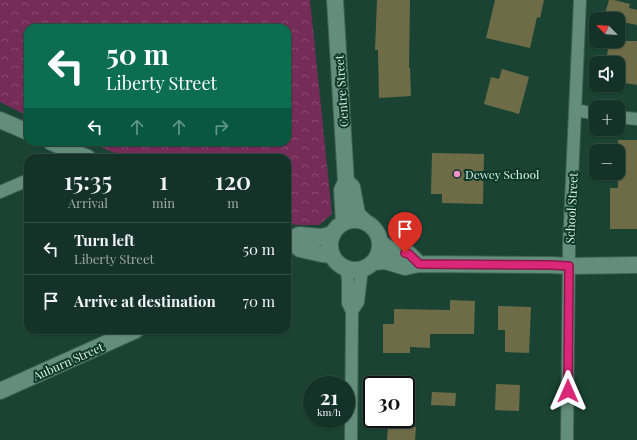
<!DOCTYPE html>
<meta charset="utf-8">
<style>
:root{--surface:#143227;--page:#1d3a2f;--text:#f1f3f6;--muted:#9daaa7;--line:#334d44}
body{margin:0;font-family:"Playfair Display",serif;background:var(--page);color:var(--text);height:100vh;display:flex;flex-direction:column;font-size:15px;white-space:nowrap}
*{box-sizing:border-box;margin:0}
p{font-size:13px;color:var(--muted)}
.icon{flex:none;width:22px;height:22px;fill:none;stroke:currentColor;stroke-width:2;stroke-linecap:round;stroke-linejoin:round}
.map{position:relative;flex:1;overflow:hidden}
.panel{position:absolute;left:24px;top:154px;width:267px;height:180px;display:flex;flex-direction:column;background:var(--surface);border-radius:12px;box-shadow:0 1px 3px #0004,0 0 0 1px var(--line)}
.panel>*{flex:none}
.hud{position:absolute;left:24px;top:24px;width:267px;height:122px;border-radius:12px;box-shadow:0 1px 3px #0004,0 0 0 1px var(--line);background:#0b6e4f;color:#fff;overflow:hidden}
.needle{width:26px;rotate:294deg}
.buttons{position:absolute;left:589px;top:12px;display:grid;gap:8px}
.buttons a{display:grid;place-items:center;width:36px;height:36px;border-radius:8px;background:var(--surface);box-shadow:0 1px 3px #0004,0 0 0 1px var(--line);font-size:20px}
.speed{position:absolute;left:303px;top:376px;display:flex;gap:8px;font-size:20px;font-weight:700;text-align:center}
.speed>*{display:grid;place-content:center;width:52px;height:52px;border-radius:50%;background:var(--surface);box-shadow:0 1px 3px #0004,0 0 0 1px var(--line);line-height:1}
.speed small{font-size:10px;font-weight:400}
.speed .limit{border:2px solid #111;border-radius:6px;background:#fff;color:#111}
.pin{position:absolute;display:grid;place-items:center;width:34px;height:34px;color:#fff;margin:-41px -17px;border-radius:50% 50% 50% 0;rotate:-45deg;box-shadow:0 0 4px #0007}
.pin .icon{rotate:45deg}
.me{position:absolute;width:44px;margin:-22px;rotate:0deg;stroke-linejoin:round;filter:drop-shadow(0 0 3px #0008)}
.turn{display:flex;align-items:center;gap:14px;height:84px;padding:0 16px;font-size:18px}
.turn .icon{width:52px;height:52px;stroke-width:2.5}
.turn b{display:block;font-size:28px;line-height:34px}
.lanes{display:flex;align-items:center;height:38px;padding:0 16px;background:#0003;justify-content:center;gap:20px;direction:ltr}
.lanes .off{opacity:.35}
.eta{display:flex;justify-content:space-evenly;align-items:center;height:68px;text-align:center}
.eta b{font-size:24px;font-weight:600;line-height:28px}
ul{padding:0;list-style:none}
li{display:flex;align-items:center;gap:12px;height:52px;padding:0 16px;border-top:1px solid var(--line)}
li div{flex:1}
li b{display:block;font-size:15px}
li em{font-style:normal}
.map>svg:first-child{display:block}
.forest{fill:url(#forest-crowns)}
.building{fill:#6e6c47}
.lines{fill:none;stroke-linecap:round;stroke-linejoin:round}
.minor-casing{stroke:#3d6154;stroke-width:14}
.tertiary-casing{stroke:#3d6154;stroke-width:18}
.minor{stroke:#648e7c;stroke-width:12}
.tertiary{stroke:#648e7c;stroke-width:16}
.route-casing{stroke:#8e194d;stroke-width:10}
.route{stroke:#db2777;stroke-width:7}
.poi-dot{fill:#f890ca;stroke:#0e392a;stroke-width:1.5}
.labels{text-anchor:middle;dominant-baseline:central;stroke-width:4;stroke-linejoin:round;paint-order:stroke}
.street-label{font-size:12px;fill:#daf0e6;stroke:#0e392a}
.poi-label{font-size:12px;fill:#daf0e6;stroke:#0e392a;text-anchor:start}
</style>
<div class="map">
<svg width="637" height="440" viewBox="0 0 637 440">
<defs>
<pattern id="forest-crowns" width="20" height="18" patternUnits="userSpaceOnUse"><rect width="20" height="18" fill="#762c59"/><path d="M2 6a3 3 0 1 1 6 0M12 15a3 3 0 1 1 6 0" fill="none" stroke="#894b71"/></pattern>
</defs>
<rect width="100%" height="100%" fill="#1a4334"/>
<path class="forest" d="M 0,0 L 310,0 L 332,214 L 319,225 L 301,225 L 287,224 L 287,158 L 127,158 L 89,142 L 287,142 L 287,28 L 28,28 L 28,116 L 0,102 Z"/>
<path class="building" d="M 377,0 L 410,0 L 409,68 L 410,68 L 411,96 L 379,98 L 378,50 L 375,50 Z
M 495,0 L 544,0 L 540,18 L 537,17 L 530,48 L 486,38 Z
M 609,0 L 614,0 L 630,4 L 629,8 L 637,10 L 637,25 L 618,21 L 618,19 L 611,19 L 604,17 Z
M 609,41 L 637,41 L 637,85 L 618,82 L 618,63 L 606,63 Z
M 502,69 L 529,77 L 519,114 L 484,104 L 491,77 L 499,79 Z
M 618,140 L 637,140 L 637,229 L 610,229 L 610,188 L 618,188 Z
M 432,153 L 484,154 L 483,204 L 442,203 L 442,194 L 431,194 Z
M 450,300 L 475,301 L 474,334 L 430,334 L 430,348 L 410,347 L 410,353 L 383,353 L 383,324 L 394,324 L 394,309 L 450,310 Z
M 498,306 L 531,307 L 529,353 L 505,352 L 505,330 L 498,330 Z
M 496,384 L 520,385 L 519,411 L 495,410 Z
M 432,392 L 456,393 L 455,406 L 431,405 Z
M 388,427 L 416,427 L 415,440 L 387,440 Z"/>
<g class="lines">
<g class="minor-casing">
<path id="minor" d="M 576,110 L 596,114
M 618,117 L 637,119
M 0,192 L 28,180
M 347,268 L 348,282 L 348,303 L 352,311 L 351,440
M 352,311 L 358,302 L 362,269
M 567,440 L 569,246 L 580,0"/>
</g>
<g class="tertiary-casing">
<path id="tertiary" d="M 335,0 L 346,182 L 342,190 L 344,222
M 0,120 L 28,132
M 51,142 L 88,158
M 346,182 L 352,187 L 357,214 L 364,221
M330 245a25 25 0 1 1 50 0a25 25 0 1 1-50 0Z
M 287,239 L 300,249 L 322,254 L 332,255
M 289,240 L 299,235 L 322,237 L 333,234
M 380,243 L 390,249 L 409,254 L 419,264
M 374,262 L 385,261 L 405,267 L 419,264 L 550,265 L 569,266 L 637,265
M 0,391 L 136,330"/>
</g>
<use href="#minor" class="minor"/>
<use href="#tertiary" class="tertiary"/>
</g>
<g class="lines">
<g class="route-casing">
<path id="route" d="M 405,253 L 409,254 L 419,264 L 550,265 L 569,266 L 568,391"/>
</g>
<use href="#route" class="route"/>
</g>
<circle class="poi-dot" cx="457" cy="174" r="4"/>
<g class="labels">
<g class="street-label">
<text transform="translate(341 91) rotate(-94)">Centre Street</text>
<text transform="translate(571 208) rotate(-87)">School Street</text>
<text transform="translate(68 361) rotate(-24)">Auburn Street</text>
</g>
<g class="poi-label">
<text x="465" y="174">Dewey School</text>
</g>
</g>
</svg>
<div class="buttons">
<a><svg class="needle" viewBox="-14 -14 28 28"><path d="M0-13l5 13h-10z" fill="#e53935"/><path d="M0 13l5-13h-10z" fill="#9daaa7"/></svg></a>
<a><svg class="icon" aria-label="sound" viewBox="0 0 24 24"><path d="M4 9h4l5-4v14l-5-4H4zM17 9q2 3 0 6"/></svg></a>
<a>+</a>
<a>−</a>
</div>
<div class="speed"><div>21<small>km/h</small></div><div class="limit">30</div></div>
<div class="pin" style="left:405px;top:253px;background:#d93025"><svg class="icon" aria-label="arrive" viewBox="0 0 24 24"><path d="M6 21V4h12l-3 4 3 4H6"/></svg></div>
<svg class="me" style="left:568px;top:391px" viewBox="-20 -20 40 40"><path d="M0-17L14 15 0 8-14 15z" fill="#db2777" stroke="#fff" stroke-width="4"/></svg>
<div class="hud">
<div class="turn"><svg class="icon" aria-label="left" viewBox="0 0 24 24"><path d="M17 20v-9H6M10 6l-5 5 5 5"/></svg><div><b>50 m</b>Liberty Street</div></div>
<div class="lanes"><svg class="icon" aria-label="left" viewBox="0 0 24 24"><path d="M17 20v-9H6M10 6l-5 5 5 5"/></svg><svg class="icon off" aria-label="ahead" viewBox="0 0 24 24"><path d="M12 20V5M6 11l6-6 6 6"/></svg><svg class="icon off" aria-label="ahead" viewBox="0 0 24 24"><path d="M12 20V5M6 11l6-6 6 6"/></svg><svg class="icon off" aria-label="right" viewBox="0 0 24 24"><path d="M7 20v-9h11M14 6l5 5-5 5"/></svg></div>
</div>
<section class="panel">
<div class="eta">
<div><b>15:35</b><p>Arrival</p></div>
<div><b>1</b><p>min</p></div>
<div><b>120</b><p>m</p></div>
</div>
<ul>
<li><svg class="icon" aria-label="left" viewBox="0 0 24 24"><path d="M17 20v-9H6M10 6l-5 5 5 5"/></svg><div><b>Turn left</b><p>Liberty Street</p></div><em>50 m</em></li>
<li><svg class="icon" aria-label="arrive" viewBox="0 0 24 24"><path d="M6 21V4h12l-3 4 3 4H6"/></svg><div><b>Arrive at destination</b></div><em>70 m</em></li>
</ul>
</section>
</div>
